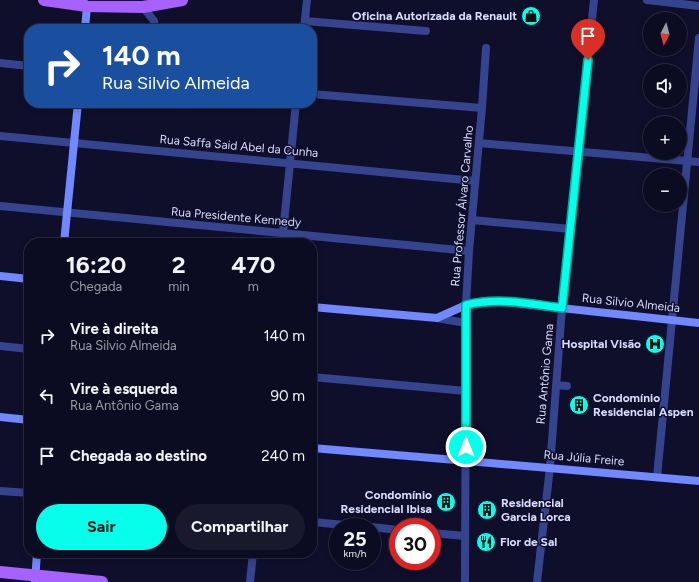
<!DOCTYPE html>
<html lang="pt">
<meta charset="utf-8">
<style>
:root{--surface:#0b0b21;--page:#19192e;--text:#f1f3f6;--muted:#9a9ba5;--line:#2b2b3f;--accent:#06ffea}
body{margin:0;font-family:Figtree,sans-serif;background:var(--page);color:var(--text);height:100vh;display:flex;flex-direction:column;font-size:15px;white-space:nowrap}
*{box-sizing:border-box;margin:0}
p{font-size:13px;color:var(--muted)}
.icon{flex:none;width:22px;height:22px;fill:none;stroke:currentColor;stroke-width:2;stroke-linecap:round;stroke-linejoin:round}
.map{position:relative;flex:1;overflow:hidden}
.details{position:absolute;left:24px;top:238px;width:293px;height:320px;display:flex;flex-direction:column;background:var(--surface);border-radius:16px;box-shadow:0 2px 6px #0003,0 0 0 1px var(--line)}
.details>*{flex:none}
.guide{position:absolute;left:24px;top:24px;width:293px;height:84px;border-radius:16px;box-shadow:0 2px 6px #0003,0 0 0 1px var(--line);background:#1a4fa0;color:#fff;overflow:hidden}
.needle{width:26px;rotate:186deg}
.tools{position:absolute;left:643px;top:12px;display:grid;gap:8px}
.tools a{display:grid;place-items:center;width:44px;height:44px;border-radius:50%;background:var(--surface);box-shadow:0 2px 6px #0003,0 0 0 1px var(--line);font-size:20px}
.speed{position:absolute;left:329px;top:518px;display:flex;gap:8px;font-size:20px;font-weight:700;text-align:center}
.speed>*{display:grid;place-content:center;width:52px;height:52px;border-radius:50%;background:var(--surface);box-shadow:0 2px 6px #0003,0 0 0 1px var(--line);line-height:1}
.speed small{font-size:10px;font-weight:400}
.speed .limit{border:6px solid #d22;background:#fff;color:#111}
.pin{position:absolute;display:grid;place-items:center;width:34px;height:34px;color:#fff;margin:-41px -17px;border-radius:50% 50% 50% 0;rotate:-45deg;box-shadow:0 0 4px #0007}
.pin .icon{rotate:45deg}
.me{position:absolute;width:44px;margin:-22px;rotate:0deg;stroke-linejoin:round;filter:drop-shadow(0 0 3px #0008)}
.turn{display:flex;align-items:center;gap:14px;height:84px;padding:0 12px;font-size:18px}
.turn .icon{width:52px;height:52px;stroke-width:2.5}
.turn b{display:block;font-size:28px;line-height:34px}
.eta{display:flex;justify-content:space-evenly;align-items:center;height:68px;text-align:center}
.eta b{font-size:24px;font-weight:700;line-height:28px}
.action{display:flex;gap:8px;margin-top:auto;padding:8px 12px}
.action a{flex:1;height:46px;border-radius:24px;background:var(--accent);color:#111;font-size:16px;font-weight:700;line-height:46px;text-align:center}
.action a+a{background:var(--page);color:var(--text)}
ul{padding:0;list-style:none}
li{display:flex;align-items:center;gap:12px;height:60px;padding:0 12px}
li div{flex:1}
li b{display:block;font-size:15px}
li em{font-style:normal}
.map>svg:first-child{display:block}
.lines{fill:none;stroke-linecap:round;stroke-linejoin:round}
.street{stroke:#36438f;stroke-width:8}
.secondary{stroke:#7188ff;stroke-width:8}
.primary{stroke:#a761ff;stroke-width:12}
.route-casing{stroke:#04a698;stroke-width:10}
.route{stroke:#06ffea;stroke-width:7}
.labels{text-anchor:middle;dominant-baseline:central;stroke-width:3;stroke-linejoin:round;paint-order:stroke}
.poi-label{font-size:12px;font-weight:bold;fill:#daddff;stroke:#0f0f2c;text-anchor:end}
.street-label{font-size:12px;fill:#daddff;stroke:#0f0f2c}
</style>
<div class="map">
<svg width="699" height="582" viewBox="0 0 699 582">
<rect width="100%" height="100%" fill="#0f0f2c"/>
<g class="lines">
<path class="street" d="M 647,0 L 699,6
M 143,7 L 154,21 L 155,29
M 305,21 L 426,31
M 304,29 L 307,0
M 0,63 L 29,66
M 312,94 L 482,108
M 0,136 L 475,181
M 479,143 L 699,162
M 0,206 L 469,251
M 472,220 L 571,229
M 282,243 L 296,103
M 437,318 L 466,323
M 0,346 L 29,349
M 312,377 L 466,391
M 556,385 L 567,386
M 657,477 L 699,38
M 0,491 L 29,493
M 312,522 L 367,527
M 372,527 L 398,530
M 432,533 L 465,536
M 250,582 L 253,553
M 465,582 L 466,305 L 469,251 L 482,108 L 486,48
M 537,582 L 550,467 L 562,308 L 594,0"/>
<path class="secondary" d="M 85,29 L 87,6
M 64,243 L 78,103
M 0,276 L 29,279
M 312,307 L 437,318 L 466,305 L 480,302 L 496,301 L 699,323
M 0,417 L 29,420
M 312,448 C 441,459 570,469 699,481
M 35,582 L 37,553"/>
<path class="primary" d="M 44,0 L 87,6 L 143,7 L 182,0
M 0,572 L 102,582"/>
</g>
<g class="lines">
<g class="route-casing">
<path id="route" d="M 466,447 L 466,305 C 498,297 530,304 562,308 L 588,60"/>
</g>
<use href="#route" class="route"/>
</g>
<defs>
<g id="shop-disc" transform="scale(1)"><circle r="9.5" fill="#06ffea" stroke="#0f0f2c"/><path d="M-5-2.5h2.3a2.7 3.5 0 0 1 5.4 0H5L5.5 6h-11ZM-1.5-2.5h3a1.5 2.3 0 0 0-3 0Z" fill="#111"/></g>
<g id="hospital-disc" transform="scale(1)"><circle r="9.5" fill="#06ffea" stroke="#0f0f2c"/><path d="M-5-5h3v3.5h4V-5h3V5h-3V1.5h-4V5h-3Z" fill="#111"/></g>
<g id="building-disc" transform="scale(1)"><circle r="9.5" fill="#06ffea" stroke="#0f0f2c"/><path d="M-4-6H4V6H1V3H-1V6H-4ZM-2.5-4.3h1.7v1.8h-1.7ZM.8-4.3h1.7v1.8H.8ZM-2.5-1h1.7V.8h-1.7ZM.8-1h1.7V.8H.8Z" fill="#111"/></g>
<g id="restaurant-disc" transform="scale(1)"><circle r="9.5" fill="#06ffea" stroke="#0f0f2c"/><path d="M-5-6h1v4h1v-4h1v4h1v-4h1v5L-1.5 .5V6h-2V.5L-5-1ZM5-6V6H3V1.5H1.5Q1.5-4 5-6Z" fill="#111"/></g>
</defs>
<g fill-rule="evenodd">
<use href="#shop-disc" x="531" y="16"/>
<use href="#hospital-disc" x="655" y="344"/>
<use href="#building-disc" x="579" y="405"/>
<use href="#building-disc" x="446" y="502"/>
<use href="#building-disc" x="487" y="510"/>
<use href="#restaurant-disc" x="486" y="542"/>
</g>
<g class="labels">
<g class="poi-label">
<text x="517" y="16">Oficina Autorizada da Renault</text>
<text x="641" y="344">Hospital Visão</text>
<text x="593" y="398" text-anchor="start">Condomínio<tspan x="593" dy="14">Residencial Aspen</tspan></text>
<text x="432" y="495">Condomínio<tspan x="432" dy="14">Residencial Ibisa</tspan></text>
<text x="501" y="503" text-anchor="start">Residencial<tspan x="501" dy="14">Garcia Lorca</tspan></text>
<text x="500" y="542" text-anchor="start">Flor de Sal</text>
</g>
<g class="street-label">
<text transform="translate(239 146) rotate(5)">Rua Saffa Said Abel da Cunha</text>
<text transform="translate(462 206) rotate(-85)">Rua Professor Álvaro Carvalho</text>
<text transform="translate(236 217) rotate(5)">Rua Presidente Kennedy</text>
<text transform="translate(631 303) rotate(6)">Rua Silvio Almeida</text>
<text transform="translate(545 374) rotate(-85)">Rua Antônio Gama</text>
<text transform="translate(584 458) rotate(5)">Rua Júlia Freire</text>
</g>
</g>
</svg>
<div class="tools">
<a><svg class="needle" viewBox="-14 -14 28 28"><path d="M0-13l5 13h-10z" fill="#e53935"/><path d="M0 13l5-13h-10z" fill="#9a9ba5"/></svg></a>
<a><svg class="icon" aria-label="sound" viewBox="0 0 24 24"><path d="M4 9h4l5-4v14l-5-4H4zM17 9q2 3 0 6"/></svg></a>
<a>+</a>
<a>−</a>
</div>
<div class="speed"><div>25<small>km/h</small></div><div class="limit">30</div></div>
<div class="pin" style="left:588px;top:60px;background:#d93025"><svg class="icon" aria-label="arrive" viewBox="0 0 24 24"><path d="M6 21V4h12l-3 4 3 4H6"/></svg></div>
<svg class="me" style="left:466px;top:447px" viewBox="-20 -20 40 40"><circle r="17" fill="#06ffea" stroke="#fff" stroke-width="3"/><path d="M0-11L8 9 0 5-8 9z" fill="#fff"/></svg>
<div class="guide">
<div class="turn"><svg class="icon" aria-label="right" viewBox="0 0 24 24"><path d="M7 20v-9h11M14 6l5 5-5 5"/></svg><div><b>140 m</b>Rua Silvio Almeida</div></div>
</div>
<section class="details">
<div class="eta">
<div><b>16:20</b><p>Chegada</p></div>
<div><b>2</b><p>min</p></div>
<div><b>470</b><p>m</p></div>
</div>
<ul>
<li><svg class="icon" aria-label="right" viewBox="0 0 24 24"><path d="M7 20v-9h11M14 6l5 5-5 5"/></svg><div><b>Vire à direita</b><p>Rua Silvio Almeida</p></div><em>140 m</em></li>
<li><svg class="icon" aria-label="left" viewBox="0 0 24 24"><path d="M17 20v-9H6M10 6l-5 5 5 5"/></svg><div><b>Vire à esquerda</b><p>Rua Antônio Gama</p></div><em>90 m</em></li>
<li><svg class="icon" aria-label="arrive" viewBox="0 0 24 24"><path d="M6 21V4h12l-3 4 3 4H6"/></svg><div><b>Chegada ao destino</b></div><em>240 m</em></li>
</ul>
<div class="action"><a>Sair</a><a>Compartilhar</a></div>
</section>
</div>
